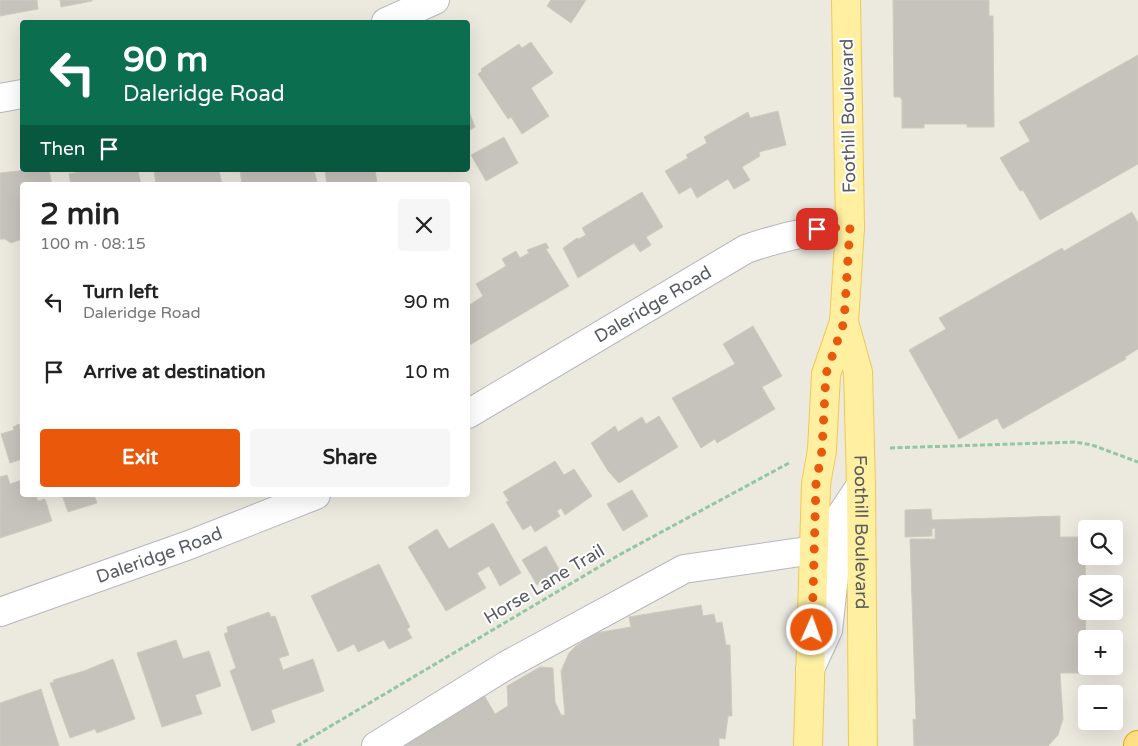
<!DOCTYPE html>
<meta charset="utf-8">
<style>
:root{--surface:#fff;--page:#f6f6f6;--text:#222;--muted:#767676;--accent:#ea580c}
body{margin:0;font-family:"Varela Round",sans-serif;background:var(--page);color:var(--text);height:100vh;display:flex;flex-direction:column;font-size:19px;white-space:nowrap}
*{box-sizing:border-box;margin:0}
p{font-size:16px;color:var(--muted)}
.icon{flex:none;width:28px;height:28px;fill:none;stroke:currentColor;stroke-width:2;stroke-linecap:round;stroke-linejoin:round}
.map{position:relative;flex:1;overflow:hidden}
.panel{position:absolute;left:20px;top:182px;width:450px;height:315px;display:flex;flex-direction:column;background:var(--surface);border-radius:5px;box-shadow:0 5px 20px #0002}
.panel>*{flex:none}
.guide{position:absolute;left:20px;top:20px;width:450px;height:152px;border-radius:5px;box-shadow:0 5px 20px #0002;background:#0b6e4f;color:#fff;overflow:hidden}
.fabs{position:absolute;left:1078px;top:520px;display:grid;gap:10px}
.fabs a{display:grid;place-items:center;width:45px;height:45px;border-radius:5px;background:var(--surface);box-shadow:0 5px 20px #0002;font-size:25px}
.pin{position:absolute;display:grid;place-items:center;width:42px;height:42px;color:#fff;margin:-21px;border-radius:10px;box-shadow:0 2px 8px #0006}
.me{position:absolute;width:55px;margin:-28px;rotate:2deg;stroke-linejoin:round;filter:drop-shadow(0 0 4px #0008)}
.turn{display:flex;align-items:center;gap:18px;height:105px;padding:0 20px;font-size:22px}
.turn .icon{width:65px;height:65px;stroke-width:2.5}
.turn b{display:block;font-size:35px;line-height:42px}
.then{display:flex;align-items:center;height:48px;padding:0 20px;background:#0003;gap:10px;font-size:19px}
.round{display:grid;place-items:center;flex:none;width:52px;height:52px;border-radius:5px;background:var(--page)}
.overview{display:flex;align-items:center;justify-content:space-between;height:85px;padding:0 20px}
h1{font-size:30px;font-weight:700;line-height:38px}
.cta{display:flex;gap:10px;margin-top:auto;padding:10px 20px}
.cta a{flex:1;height:58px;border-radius:5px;background:var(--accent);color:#fff;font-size:20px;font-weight:700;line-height:58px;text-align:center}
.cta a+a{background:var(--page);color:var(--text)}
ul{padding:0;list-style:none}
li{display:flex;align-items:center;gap:15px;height:70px;padding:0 20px}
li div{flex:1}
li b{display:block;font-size:19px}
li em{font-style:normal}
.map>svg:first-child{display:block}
.building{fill:#c6c3bc;stroke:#d0cbbd}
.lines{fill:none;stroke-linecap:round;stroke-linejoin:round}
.minor-casing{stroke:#b5b8bd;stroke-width:30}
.major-casing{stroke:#f3c750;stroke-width:30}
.highway-casing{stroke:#eba200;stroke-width:30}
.path{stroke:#93c6a2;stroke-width:3;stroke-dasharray:5 2.5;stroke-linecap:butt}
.minor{stroke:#fff;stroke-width:28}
.major{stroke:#fff0a1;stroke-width:28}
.highway{stroke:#ffe083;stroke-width:28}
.route{stroke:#ea580c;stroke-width:9;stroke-dasharray:0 16.2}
.labels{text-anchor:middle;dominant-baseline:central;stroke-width:4;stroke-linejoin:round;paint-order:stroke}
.street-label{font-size:18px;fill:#585c61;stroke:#fff}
</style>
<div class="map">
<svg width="1138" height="746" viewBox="0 0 1138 746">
<rect width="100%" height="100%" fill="#ece9df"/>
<path class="building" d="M 0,0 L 37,0 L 38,9 L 0,16 Z
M 60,0 L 92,0 L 92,1 L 61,7 Z
M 551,0 L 586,0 L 571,23 L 547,6 Z
M 893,0 L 989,0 L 989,16 L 993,16 L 994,127 L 967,127 L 967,124 L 924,124 L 924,128 L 902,128 L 902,100 L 900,97 L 894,97 Z
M 531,42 L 553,73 L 531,88 L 549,116 L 522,134 L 511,117 L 508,119 L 478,74 L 482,71 L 481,69 L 519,44 L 522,48 Z
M 1138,55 L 1138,164 L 1040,220 L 1023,190 L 1020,191 L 1000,158 L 1030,141 L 1019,122 Z
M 468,109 L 475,127 L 468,131 Z
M 778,111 L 786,145 L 759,152 L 760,156 L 742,167 L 750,180 L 734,189 L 728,179 L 697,198 L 691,187 L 679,194 L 665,171 L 688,158 L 686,155 L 707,143 L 704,137 L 748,112 L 750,118 Z
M 504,137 L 518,163 L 486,181 L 471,155 Z
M 27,170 L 49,170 L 52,185 L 22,185 L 22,239 L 11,243 L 5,239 L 0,239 L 0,173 Z
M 91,170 L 138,170 L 141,185 L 71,185 L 69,174 Z
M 154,170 L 219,170 L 222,185 L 186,185 L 185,182 L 156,185 Z
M 240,170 L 314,170 L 317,182 L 304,185 L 242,185 Z
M 325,170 L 375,170 L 377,183 L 327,185 Z
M 642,192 L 663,227 L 646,237 L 651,245 L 640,252 L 634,243 L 578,278 L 563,248 L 577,238 L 579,239 L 586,235 L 582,228 Z
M 1132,212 L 1138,223 L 1138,349 L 1125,357 L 1126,359 L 1003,429 L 997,418 L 959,439 L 909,350 L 946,329 L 939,318 L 1062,248 L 1064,251 Z
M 546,243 L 549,248 L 546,249 L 569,286 L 468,346 L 468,306 L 483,296 L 476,284 L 506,266 L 502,259 L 516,251 L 520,258 L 529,253 L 527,250 Z
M 753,326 L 782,376 L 762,387 L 775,409 L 717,443 L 715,439 L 701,448 L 672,398 L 735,364 L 723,344 Z
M 659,416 L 678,447 L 619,483 L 608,471 L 591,443 L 615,426 L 618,432 L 642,417 L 646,424 Z
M 19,424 L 20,427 L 22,426 L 22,459 L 10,463 L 1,434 L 14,430 L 13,427 Z
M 555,461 L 564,475 L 574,469 L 592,496 L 565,515 L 561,508 L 557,511 L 560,516 L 535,532 L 531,525 L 523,530 L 506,502 L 509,501 L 503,492 Z
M 7,475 L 10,484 L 22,480 L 22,495 L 36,495 L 38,501 L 45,499 L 52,521 L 0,538 L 0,477 Z
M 632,490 L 648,516 L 623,531 L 607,504 Z
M 62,495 L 94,495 L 97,503 L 68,512 Z
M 931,509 L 932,520 L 1060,516 L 1060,537 L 1085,537 L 1086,673 L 1060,673 L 1063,719 L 1058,735 L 1048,746 L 914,746 L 913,719 L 916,720 L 910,539 L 935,539 L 935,528 L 932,529 L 932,536 L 905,537 L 905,510 Z
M 493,523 L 521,573 L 500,586 L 489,566 L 477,573 L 486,588 L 446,611 L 408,547 L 437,529 L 449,549 Z
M 546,546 L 560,571 L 537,585 L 522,560 Z
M 379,564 L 410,627 L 407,629 L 412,638 L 389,649 L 384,640 L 358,652 L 354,644 L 338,652 L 311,596 Z
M 701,605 L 703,616 L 714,614 L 716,623 L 722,622 L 726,645 L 730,645 L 732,716 L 728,716 L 725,739 L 719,738 L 719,746 L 397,746 L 484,695 L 495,714 L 508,706 L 507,686 L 540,667 L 553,668 L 555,702 L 561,715 L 565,715 L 561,671 L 569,653 L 576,646 L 596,633 L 631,627 L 629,617 Z
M 269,612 L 271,617 L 275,616 L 289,655 L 279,658 L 283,670 L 313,659 L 324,691 L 271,710 L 275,722 L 252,731 L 230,671 L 236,668 L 224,634 L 228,632 L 227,627 Z
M 176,640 L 183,659 L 209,651 L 221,686 L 195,695 L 202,714 L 162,727 L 137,653 Z
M 113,659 L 135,719 L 97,733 L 95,729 L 70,738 L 50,683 L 54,682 L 53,680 L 84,671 Z
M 41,689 L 59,746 L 0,746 L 0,703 Z"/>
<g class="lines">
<g class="minor-casing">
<g id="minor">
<path d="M 386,22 L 435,0"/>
<path d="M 0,98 L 22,94"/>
<path id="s1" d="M 468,414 L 746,249 C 781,237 813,229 850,227"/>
<path id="s2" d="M 0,612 L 189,545 L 316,495"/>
<path d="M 810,669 L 828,630 L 841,515 L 861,485"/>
<path d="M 376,746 L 507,665 L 684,569 L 814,550"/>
</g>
</g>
<g class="major-casing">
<g id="major">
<path id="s3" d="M 844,322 L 858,372 L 861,485 L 863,746"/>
<path d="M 808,746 L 816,484 L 822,450 L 826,374 L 844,322 L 850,227 L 846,0"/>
</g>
</g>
<g class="highway-casing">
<path id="highway" d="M 1138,746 L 1138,745"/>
</g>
<path class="path" d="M 890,448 L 1075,442 L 1092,445 L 1138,462
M 297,746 L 619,555 L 789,463"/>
<use href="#minor" class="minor"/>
<use href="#major" class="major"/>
<use href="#highway" class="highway"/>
</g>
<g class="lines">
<path class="route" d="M 812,630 L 816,484 L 822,450 L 826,374 L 844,322 L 850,227 L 817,229"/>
</g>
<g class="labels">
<g class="street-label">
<text transform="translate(848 116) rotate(-91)">Foothill Boulevard</text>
<text stroke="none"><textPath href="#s1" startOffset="215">Daleridge Road</textPath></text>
<text stroke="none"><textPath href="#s3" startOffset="212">Foothill Boulevard</textPath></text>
<text stroke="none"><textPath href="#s2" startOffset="169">Daleridge Road</textPath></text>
<text transform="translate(544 584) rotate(-31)">Horse Lane Trail</text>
</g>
</g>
</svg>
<div class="fabs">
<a><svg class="icon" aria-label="search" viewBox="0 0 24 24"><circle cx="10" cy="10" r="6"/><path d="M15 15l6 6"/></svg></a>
<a><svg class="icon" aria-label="layers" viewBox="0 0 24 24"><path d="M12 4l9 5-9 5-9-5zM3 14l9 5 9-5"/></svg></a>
<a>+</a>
<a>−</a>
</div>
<div class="pin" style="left:817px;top:229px;background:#d93025"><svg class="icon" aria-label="arrive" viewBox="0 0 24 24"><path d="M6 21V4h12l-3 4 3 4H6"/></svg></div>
<svg class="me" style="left:812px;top:630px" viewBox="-20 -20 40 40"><circle r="17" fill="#ea580c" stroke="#fff" stroke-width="3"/><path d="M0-11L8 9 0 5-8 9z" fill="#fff"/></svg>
<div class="guide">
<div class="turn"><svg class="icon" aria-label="left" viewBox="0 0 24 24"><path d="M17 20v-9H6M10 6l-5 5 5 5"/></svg><div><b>90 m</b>Daleridge Road</div></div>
<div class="then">Then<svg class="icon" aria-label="arrive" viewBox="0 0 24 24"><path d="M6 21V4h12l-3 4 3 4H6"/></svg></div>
</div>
<section class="panel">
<div class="overview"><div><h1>2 min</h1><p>100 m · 08:15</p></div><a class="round"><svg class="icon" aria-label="close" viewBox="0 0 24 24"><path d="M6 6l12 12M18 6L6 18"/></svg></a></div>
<ul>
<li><svg class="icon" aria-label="left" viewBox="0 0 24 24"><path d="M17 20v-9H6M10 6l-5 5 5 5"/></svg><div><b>Turn left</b><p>Daleridge Road</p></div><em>90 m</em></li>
<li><svg class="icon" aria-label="arrive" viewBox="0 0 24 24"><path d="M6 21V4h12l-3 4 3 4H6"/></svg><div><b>Arrive at destination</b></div><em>10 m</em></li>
</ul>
<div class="cta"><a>Exit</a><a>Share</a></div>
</section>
</div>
